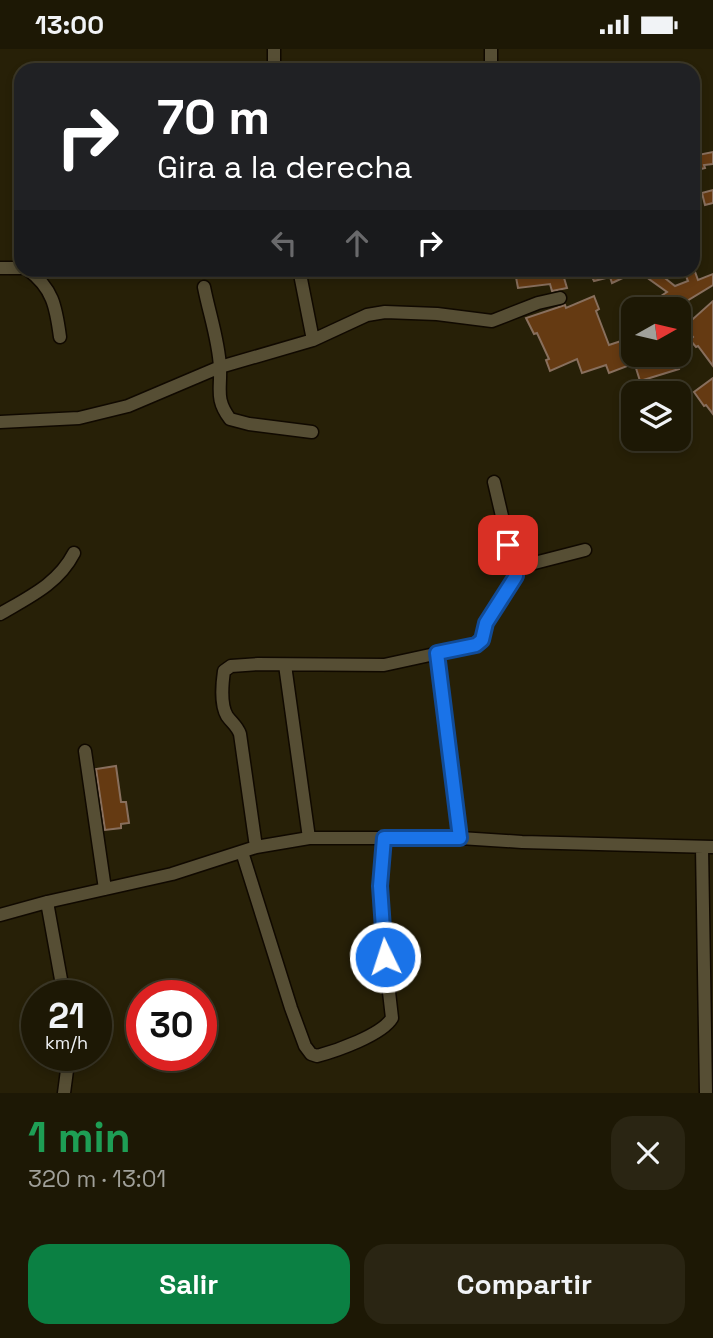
<!DOCTYPE html>
<html lang="es">
<meta charset="utf-8">
<style>
:root{--surface:#1d1805;--page:#2a2513;--text:#f1f3f6;--muted:#a0a09a;--line:#3b3727;--accent:#0b8043}
body{margin:0;font-family:"Space Grotesk",sans-serif;background:var(--page);color:var(--text);height:100vh;display:flex;flex-direction:column;font-size:26px;white-space:nowrap}
*{box-sizing:border-box;margin:0}
p{font-size:23px;color:var(--muted)}
.icon{flex:none;width:38px;height:38px;fill:none;stroke:currentColor;stroke-width:2;stroke-linecap:round;stroke-linejoin:round}
.map{position:relative;height:1044px;overflow:hidden}
.drawer{display:flex;flex-direction:column;background:var(--surface);flex:1}
.drawer>*{flex:none}
.banner{position:absolute;left:14px;top:14px;width:686px;height:214px;border-radius:21px;box-shadow:0 4px 10px #0003,0 0 0 2px var(--line);background:#202124;color:#fff;overflow:hidden}
.needle{width:46px;rotate:82deg}
.fabs{position:absolute;left:621px;top:248px;display:grid;gap:14px}
.fabs a{display:grid;place-items:center;width:70px;height:70px;border-radius:14px;background:var(--surface);box-shadow:0 4px 10px #0003,0 0 0 2px var(--line);font-size:35px}
.speed{position:absolute;left:21px;top:931px;display:flex;gap:14px;font-size:35px;font-weight:700;text-align:center}
.speed>*{display:grid;place-content:center;width:91px;height:91px;border-radius:50%;background:var(--surface);box-shadow:0 4px 10px #0003,0 0 0 2px var(--line);line-height:1}
.speed small{font-size:18px;font-weight:400}
.speed .limit{border:10px solid #d22;background:#fff;color:#111}
.pin{position:absolute;display:grid;place-items:center;width:60px;height:60px;color:#fff;margin:-30px;border-radius:14px;box-shadow:0 4px 10px #0006}
.me{position:absolute;width:77px;margin:-38px;rotate:356deg;stroke-linejoin:round;filter:drop-shadow(0 0 5px #0008)}
.turn{display:flex;align-items:center;gap:24px;height:147px;padding:0 28px;font-size:32px}
.turn .icon{width:91px;height:91px;stroke-width:2.5}
.turn b{display:block;font-size:49px;line-height:60px}
.lanes{display:flex;align-items:center;height:66px;padding:0 28px;background:#0003;justify-content:center;gap:35px;direction:ltr}
.lanes .off{opacity:.35}
.round{display:grid;place-items:center;flex:none;width:74px;height:74px;border-radius:21px;background:var(--page)}
.headline{display:flex;align-items:center;justify-content:space-between;height:119px;padding:0 28px}
h1{font-size:42px;font-weight:800;line-height:52px;color:#1e9e55}
.button{display:flex;gap:14px;margin-top:auto;padding:14px 28px}
.button a{flex:1;height:80px;border-radius:21px;background:var(--accent);color:#fff;font-size:28px;font-weight:800;line-height:80px;text-align:center}
.button a+a{background:var(--page);color:var(--text)}
.status{display:flex;justify-content:space-between;align-items:center;height:49px;padding:0 35px;background:var(--surface);direction:ltr}
.status svg{height:19px;fill:currentColor}
.map>svg:first-child{display:block}
.building{fill:#653a12;stroke:#886f5d;stroke-width:2}
.lines{fill:none;stroke-linecap:round;stroke-linejoin:round}
.minor-casing{stroke:#100900;stroke-width:15}
.minor{stroke:#564e34;stroke-width:12}
.route-casing{stroke:#114b97;stroke-width:18}
.route{stroke:#1a73e8;stroke-width:12}
</style>
<div class="status"><b>13:00</b><svg viewBox="0 0 49 12"><path d="M0 12V9h3v3zM5 12V6h3v6zM10 12V3h3v9zM15 12V0h3v12zM26 1h20v11H26zM47 4h2v5h-2z"/></svg></div>
<div class="map">
<svg width="713" height="1044" viewBox="0 0 713 1044">
<rect width="100%" height="100%" fill="#272007"/>
<path class="building" d="M 713,103 L 713,115 L 704,116 L 705,119 L 693,122 L 693,107 Z
M 713,141 L 713,154 L 705,156 L 702,144 Z
M 531,220 L 541,220 L 542,227 L 562,222 L 567,239 L 552,242 L 550,235 L 518,239 L 515,223 Z
M 588,220 L 627,220 L 628,224 L 624,225 L 625,228 L 612,234 L 610,228 L 594,232 Z
M 683,220 L 694,220 L 698,231 L 713,225 L 713,236 L 672,261 L 665,261 L 658,249 L 667,243 L 649,230 L 656,222 L 675,237 L 688,232 Z
M 594,247 L 599,260 L 596,262 L 609,296 L 621,292 L 630,316 L 609,324 L 606,316 L 582,324 L 577,310 L 550,322 L 546,311 L 549,310 L 537,284 L 534,285 L 526,269 L 565,256 L 566,259 Z
M 713,252 L 713,317 L 698,297 L 696,298 L 690,291 L 693,288 L 684,278 Z
M 649,306 L 675,306 L 679,320 L 640,332 L 635,316 L 651,311 Z
M 713,329 L 713,365 L 706,356 L 704,357 L 694,343 Z
M 116,717 L 121,753 L 126,753 L 129,774 L 121,775 L 121,779 L 105,781 L 96,720 Z"/>
<g class="lines">
<g class="minor-casing">
<path id="minor" d="M 491,0 L 491,21
M 274,21 L 274,0
M 0,219 L 21,219
M 27,220 C 53,239 56,258 60,288
M 299,220 L 313,291
M 204,238 C 209,264 219,292 220,319 C 221,341 215,350 230,370 L 249,375 L 312,383
M 0,373 L 79,369 L 128,357 L 220,318 L 313,291 L 367,266 L 385,263 L 437,265 L 492,272 L 538,254 L 560,249
M 515,519 L 585,501
M 0,565 C 29,548 58,535 74,504
M 437,604 L 460,789
M 285,616 L 309,789
M 85,702 L 105,840
M 256,798 L 240,685 C 237,677 232,674 227,667 C 220,655 222,636 224,622 L 231,617 L 258,615 L 384,616 L 476,596 L 482,591 L 486,574 L 516,527 L 494,433
M 702,798 L 706,1044
M 242,803 L 291,959 L 305,997 L 311,1005 L 317,1007 C 336,1002 382,986 392,969 L 385,908 L 380,837 L 384,789
M 47,853 L 64,947
M 0,866 L 47,853 L 172,825 L 256,798 L 309,789 L 460,789 L 522,793 L 713,798
M 64,1044 L 69,1006"/>
</g>
<use href="#minor" class="minor"/>
</g>
<g class="lines">
<g class="route-casing">
<path id="route" d="M 385,908 L 380,837 L 384,789 L 460,789 L 437,604 L 476,596 L 482,591 L 486,574 L 516,527 L 508,496"/>
</g>
<use href="#route" class="route"/>
</g>
</svg>
<div class="fabs">
<a><svg class="needle" viewBox="-14 -14 28 28"><path d="M0-13l5 13h-10z" fill="#e53935"/><path d="M0 13l5-13h-10z" fill="#a0a09a"/></svg></a>
<a><svg class="icon" aria-label="layers" viewBox="0 0 24 24"><path d="M12 4l9 5-9 5-9-5zM3 14l9 5 9-5"/></svg></a>
</div>
<div class="speed"><div>21<small>km/h</small></div><div class="limit">30</div></div>
<div class="pin" style="left:508px;top:496px;background:#d93025"><svg class="icon" aria-label="arrive" viewBox="0 0 24 24"><path d="M6 21V4h12l-3 4 3 4H6"/></svg></div>
<svg class="me" style="left:385px;top:908px" viewBox="-20 -20 40 40"><circle r="17" fill="#1a73e8" stroke="#fff" stroke-width="3"/><path d="M0-11L8 9 0 5-8 9z" fill="#fff"/></svg>
<div class="banner">
<div class="turn"><svg class="icon" aria-label="right" viewBox="0 0 24 24"><path d="M7 20v-9h11M14 6l5 5-5 5"/></svg><div><b>70 m</b>Gira a la derecha</div></div>
<div class="lanes"><svg class="icon off" aria-label="left" viewBox="0 0 24 24"><path d="M17 20v-9H6M10 6l-5 5 5 5"/></svg><svg class="icon off" aria-label="ahead" viewBox="0 0 24 24"><path d="M12 20V5M6 11l6-6 6 6"/></svg><svg class="icon" aria-label="right" viewBox="0 0 24 24"><path d="M7 20v-9h11M14 6l5 5-5 5"/></svg></div>
</div>
</div>
<section class="drawer">
<div class="headline"><div><h1>1 min</h1><p>320 m · 13:01</p></div><a class="round"><svg class="icon" aria-label="close" viewBox="0 0 24 24"><path d="M6 6l12 12M18 6L6 18"/></svg></a></div>
<div class="button"><a>Salir</a><a>Compartir</a></div>
</section>
